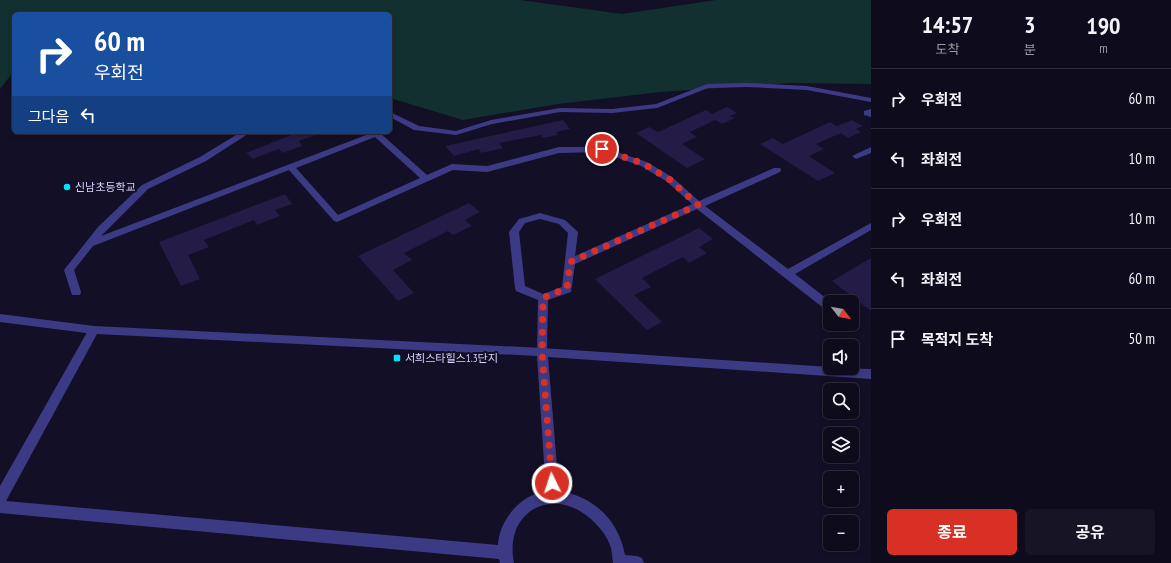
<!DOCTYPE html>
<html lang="ko">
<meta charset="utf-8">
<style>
:root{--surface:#0e0b1c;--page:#171425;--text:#f1f3f6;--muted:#9b9ba3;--line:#2e2b3b;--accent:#d93025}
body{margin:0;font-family:"PT Sans Narrow","Noto Sans KR",sans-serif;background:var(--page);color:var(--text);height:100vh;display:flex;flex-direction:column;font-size:15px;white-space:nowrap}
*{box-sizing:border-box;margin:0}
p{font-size:13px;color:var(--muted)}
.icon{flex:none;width:22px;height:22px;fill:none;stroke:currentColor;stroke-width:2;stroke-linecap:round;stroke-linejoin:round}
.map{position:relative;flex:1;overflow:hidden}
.panel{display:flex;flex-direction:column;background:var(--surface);width:300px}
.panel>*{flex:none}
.top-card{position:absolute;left:12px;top:12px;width:380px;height:122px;border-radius:6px;box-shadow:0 2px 6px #0003,0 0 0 1px var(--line);background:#1a4fa0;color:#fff;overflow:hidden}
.needle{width:26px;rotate:121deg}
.tools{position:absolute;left:823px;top:295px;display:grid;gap:8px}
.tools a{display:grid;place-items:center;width:36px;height:36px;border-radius:6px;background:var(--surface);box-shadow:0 2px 6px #0003,0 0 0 1px var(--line);font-size:20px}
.pin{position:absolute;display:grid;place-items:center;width:34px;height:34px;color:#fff;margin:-17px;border:2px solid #fff;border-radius:50%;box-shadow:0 1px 4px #0007}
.me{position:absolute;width:44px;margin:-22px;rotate:356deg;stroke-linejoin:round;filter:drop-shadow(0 0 3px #0008)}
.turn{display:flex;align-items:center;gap:14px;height:84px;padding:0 16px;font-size:18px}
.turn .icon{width:52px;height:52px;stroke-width:2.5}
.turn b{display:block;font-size:28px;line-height:34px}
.then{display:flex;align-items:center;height:38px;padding:0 16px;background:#0003;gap:8px;font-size:15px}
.eta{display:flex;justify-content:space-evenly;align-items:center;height:68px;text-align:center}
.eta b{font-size:24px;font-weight:700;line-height:28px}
.action{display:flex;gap:8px;margin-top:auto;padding:8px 16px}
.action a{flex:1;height:46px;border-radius:6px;background:var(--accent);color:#fff;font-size:16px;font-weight:700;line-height:46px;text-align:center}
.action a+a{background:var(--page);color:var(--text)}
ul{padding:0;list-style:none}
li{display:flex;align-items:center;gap:12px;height:60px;padding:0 16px;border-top:1px solid var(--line)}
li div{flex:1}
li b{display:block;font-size:15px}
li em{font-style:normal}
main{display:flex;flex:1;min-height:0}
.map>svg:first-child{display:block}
.green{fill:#12302f}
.building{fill:#241b47}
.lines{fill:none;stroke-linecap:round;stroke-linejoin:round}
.service{fill:#3d3a85;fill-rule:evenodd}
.minor{fill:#3d3a85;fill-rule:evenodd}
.route{stroke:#d93025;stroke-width:7;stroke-dasharray:0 12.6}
.poi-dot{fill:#00e5ff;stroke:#130f26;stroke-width:1.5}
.labels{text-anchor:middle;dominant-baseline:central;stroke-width:4;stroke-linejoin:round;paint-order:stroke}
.poi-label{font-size:11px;fill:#d9d4ff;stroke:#130f26;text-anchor:start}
</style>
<main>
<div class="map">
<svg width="871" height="563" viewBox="0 0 871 563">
<rect width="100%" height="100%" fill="#130f26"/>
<path class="green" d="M 0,0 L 520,0 L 622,14 L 716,0 L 871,0 L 871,84 L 792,83 L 660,92 L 558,104 L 463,120 L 390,98 L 390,14 L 14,14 L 14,71 L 0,89 Z"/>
<path class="building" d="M 727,107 L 737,113 L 730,116 L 735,118 L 722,124 L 715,120 L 690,132 L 697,137 L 682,144 L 705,159 L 687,168 L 636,133 L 649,127 L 658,132 L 706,110 L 712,114 Z
M 563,120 L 570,129 L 556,132 L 558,135 L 543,138 L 541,135 L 499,143 L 503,148 L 481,153 L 479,149 L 454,156 L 445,146 Z
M 852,120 L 863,126 L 856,129 L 861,132 L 848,138 L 841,133 L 816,144 L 824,149 L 809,156 L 835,173 L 818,181 L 760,144 L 773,138 L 783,144 L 830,122 L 837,126 Z
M 299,132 L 323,132 L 299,141 L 302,146 L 282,153 L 279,149 L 253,159 L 246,153 Z
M 285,194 L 292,204 L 275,210 L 280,216 L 257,225 L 254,220 L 204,240 L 209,247 L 188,255 L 200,279 L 181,286 L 159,242 Z
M 469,203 L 480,212 L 465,220 L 472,226 L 453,235 L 448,231 L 404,253 L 412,260 L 393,270 L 414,293 L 398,301 L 358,256 Z
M 699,228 L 713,239 L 699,247 L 707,253 L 689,263 L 683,257 L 642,278 L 651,287 L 634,295 L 662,322 L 647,330 L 595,279 Z
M 871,258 L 871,311 L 832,281 Z"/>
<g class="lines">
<path class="service" d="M 747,83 L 807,86 L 871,98 L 871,102 L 807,90 L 747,87 L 708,88 L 657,108 L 612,113 L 560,112 L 492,124 L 456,135 L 414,130 L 390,117 L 390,112 L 419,126 L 456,131 L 491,120 L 560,108 L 612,109 L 656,104 L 707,84 Z
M 871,109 L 871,117 L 864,115 L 864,111 Z
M 241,132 L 251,132 L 206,161 L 148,189 L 101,236 L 374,132 L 379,132 L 427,175 L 452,164 L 487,166 L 559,147 L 602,147 L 647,162 L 672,177 L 699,201 L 774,168 L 780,168 L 781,170 L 780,172 L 705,206 L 788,269 L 871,223 L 871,230 L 795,274 L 831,302 L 830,311 L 826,310 L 697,209 L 575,264 L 571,292 L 548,300 L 547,352 L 546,355 L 542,356 L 538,355 L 537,352 L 538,300 L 516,291 L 515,288 L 509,232 L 519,219 L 540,213 L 565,220 L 578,232 L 575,256 L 692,204 L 666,181 L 641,166 L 601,152 L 559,153 L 487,172 L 453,170 L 337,222 L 334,221 L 289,170 L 93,246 L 74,270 L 81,292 L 80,295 L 72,295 L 64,270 L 98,227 L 142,185 L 200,157 ZM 375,137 L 420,178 L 338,215 L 296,168 ZM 540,219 L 559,224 L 568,233 L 562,287 L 543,294 L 525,286 L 519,232 L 525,223 Z
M 871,147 L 871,153 L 856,159 L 852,156 Z
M 0,314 L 94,326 L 98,327 L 99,330 L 98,333 L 94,334 L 0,322 Z"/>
<path class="minor" d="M 94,326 L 542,348 L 830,367 L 830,368 L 871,369 L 871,379 L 548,357 L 559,491 C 594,496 619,521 625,555 L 637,556 L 642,558 L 644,563 L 613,563 C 612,557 612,550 610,545 C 607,537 602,530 596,524 C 559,484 503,507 514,563 L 500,563 L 499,559 L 0,513 L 0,486 L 90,327 ZM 97,334 L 537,356 L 546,492 C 521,493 499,521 498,545 L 6,501 Z"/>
</g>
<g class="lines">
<path class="route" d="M 552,483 L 542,352 L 543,298 L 567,288 L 570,262 L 698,205 L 669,179 L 644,164 L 602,149"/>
</g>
<g class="poi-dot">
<circle cx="67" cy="187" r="4"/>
<rect x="393" y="354" width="8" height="8" rx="2"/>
</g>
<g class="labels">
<g class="poi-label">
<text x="75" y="187">신남초등학교</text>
<text x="405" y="358">서희스타힐스1.3단지</text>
</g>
</g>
</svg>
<div class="tools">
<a><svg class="needle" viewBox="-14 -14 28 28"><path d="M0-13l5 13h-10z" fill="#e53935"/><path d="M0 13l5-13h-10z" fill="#9b9ba3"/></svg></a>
<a><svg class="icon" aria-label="sound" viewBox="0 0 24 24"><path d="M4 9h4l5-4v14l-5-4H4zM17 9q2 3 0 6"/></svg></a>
<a><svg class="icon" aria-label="search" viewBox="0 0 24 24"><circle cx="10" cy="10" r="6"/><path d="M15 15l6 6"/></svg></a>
<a><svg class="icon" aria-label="layers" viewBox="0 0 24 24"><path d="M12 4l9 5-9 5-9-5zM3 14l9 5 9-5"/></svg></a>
<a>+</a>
<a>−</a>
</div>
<div class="pin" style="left:602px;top:149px;background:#d93025"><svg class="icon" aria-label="arrive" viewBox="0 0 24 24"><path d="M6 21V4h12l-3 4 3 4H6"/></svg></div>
<svg class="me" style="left:552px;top:483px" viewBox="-20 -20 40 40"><circle r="17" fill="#d93025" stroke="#fff" stroke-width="3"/><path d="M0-11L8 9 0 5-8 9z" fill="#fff"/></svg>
<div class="top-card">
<div class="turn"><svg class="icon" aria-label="right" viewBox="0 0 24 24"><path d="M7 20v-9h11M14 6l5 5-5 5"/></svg><div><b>60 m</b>우회전</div></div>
<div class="then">그다음<svg class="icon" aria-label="left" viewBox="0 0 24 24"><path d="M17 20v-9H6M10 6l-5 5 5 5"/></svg></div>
</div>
</div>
<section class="panel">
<div class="eta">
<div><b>14:57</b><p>도착</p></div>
<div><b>3</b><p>분</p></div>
<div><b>190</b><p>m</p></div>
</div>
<ul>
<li><svg class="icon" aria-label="right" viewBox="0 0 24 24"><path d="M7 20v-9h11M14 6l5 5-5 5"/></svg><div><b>우회전</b></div><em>60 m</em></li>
<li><svg class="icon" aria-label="left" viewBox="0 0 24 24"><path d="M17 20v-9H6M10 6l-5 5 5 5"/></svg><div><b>좌회전</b></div><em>10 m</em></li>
<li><svg class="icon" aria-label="right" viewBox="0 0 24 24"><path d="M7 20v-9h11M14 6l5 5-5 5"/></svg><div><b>우회전</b></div><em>10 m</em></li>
<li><svg class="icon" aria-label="left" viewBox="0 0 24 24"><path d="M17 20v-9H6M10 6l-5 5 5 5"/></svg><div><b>좌회전</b></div><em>60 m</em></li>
<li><svg class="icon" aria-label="arrive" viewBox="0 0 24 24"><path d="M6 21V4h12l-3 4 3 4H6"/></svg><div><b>목적지 도착</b></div><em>50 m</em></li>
</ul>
<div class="action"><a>종료</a><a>공유</a></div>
</section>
</main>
